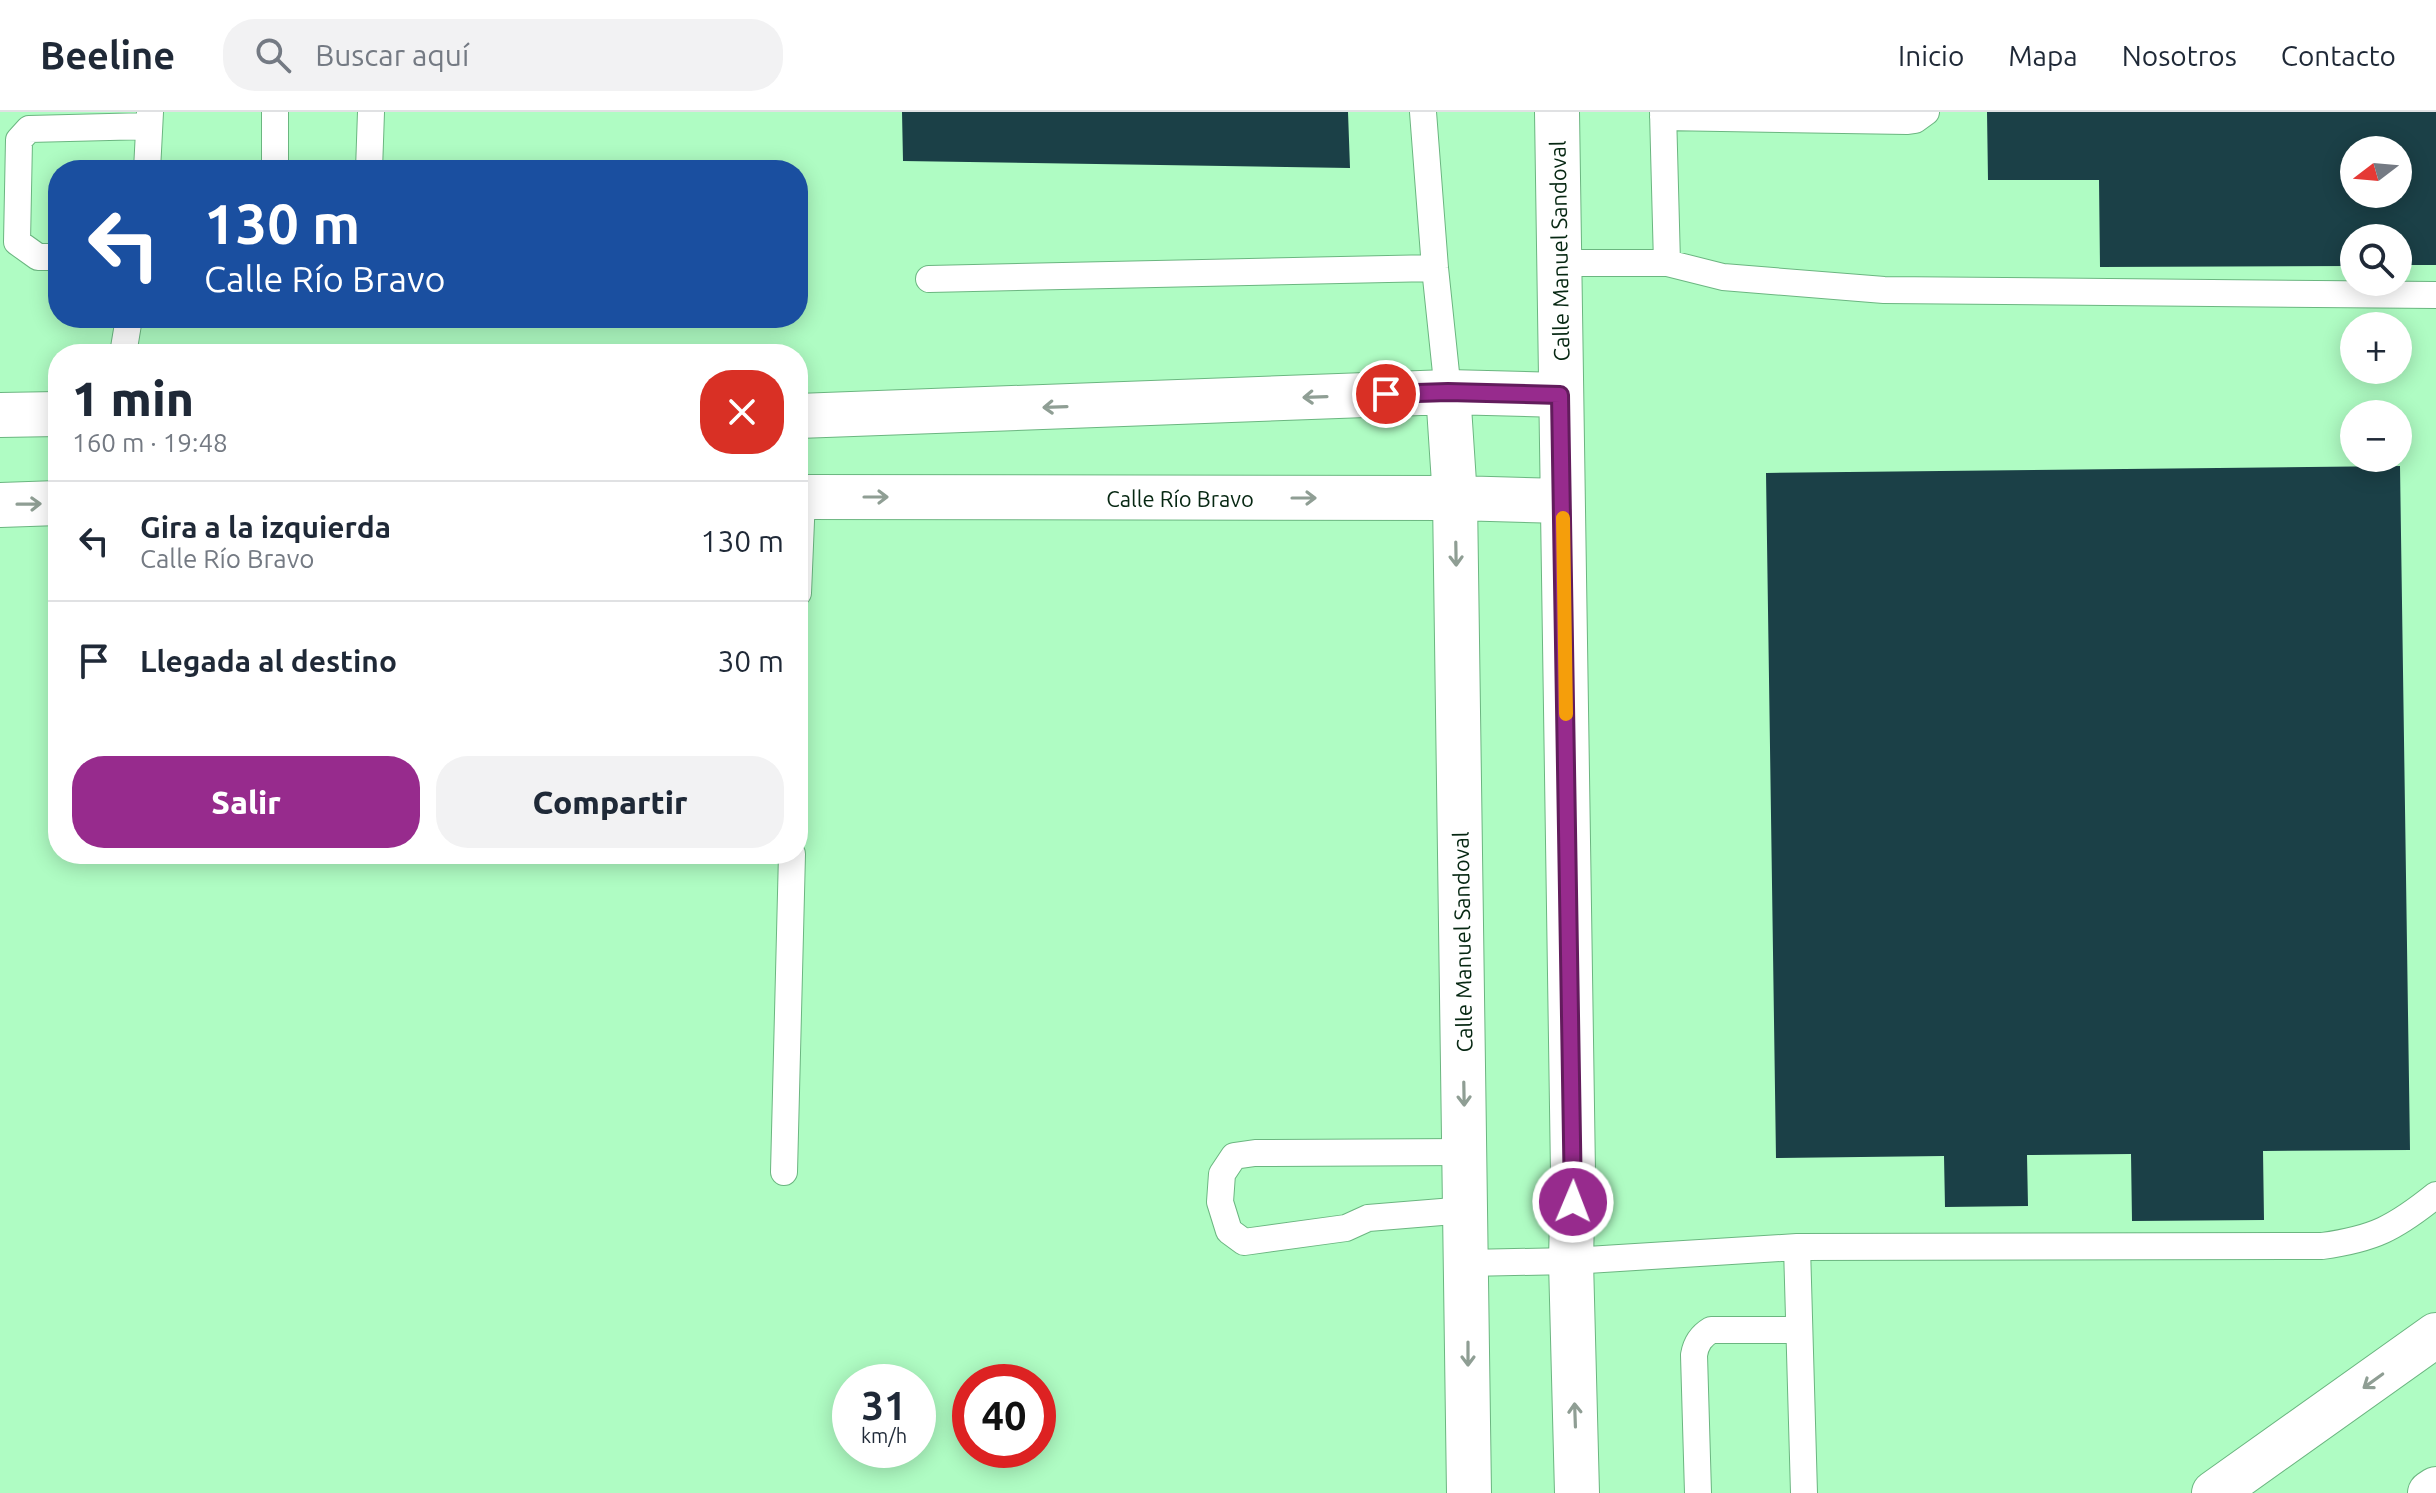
<!DOCTYPE html>
<html lang="es">
<meta charset="utf-8">
<style>
:root{--surface:#fff;--page:#f2f2f3;--text:#1f2937;--muted:#747a83;--line:#e0e1e3;--accent:#972b8d}
body{margin:0;font-family:Ubuntu,sans-serif;background:var(--page);color:var(--text);height:100vh;display:flex;flex-direction:column;font-size:30px;white-space:nowrap}
*{box-sizing:border-box;margin:0}
p{font-size:26px;color:var(--muted)}
.icon{flex:none;width:44px;height:44px;fill:none;stroke:currentColor;stroke-width:2;stroke-linecap:round;stroke-linejoin:round}
.map{position:relative;flex:1;overflow:hidden}
.sheet{position:absolute;left:48px;top:232px;width:760px;height:520px;display:flex;flex-direction:column;background:var(--surface);border-radius:32px;box-shadow:0 4px 20px #0003}
.sheet>*{flex:none}
.top-card{position:absolute;left:48px;top:48px;width:760px;height:168px;border-radius:32px;box-shadow:0 4px 20px #0003;background:#1a4fa0;color:#fff;overflow:hidden}
.needle{width:52px;rotate:254deg}
.tools{position:absolute;left:2340px;top:24px;display:grid;gap:16px}
.tools a{display:grid;place-items:center;width:72px;height:72px;border-radius:50%;background:var(--surface);box-shadow:0 4px 20px #0003;font-size:40px}
.speed{position:absolute;left:832px;top:1252px;display:flex;gap:16px;font-size:40px;font-weight:700;text-align:center}
.speed>*{display:grid;place-content:center;width:104px;height:104px;border-radius:50%;background:var(--surface);box-shadow:0 4px 20px #0003;line-height:1}
.speed small{font-size:20px;font-weight:400}
.speed .limit{border:12px solid #d22;background:#fff;color:#111}
.pin{position:absolute;display:grid;place-items:center;width:68px;height:68px;color:#fff;margin:-34px;border:4px solid #fff;border-radius:50%;box-shadow:0 2px 8px #0007}
.me{position:absolute;width:88px;margin:-44px;rotate:1deg;stroke-linejoin:round;filter:drop-shadow(0 0 6px #0008)}
.turn{display:flex;align-items:center;gap:28px;height:168px;padding:0 24px;font-size:36px}
.turn .icon{width:104px;height:104px;stroke-width:2.5}
.turn b{display:block;font-size:56px;line-height:68px}
.round{display:grid;place-items:center;flex:none;width:84px;height:84px;border-radius:32px;background:var(--page)}
.head{display:flex;align-items:center;justify-content:space-between;height:136px;padding:0 24px}
h1{font-size:48px;font-weight:800;line-height:60px}
.button{display:flex;gap:16px;margin-top:auto;padding:16px 24px}
.button a{flex:1;height:92px;border-radius:32px;background:var(--accent);color:#fff;font-size:32px;font-weight:800;line-height:92px;text-align:center}
.button a+a{background:var(--page);color:var(--text)}
ul{padding:0;list-style:none}
li{display:flex;align-items:center;gap:24px;height:120px;padding:0 24px;border-top:2px solid var(--line)}
li div{flex:1}
li b{display:block;font-size:30px}
li em{font-style:normal}
header{display:flex;align-items:center;gap:48px;box-sizing:border-box;height:112px;padding:0 40px;background:var(--surface);border-bottom:2px solid var(--line)}
header strong{font-size:38px}
nav{display:flex;gap:44px;margin-inline-start:auto;font-size:28px}
.search{width:560px;height:72px;background:var(--page);display:flex;align-items:center;gap:20px;box-sizing:border-box;padding:0 28px;border-radius:32px;color:var(--muted);font-size:30px}
.map>svg:first-child{display:block}
.building{fill:#1b4047;fill-rule:evenodd}
.lines{fill:none;stroke-linecap:round;stroke-linejoin:round}
.service-casing{stroke:#6bb680;stroke-width:28}
.tertiary-casing{stroke:#6bb680;stroke-width:46}
.service{stroke:#fff;stroke-width:26}
.tertiary{stroke:#fff;stroke-width:44}
.oneway{stroke:#8f9e94}
.route-casing{stroke:#621c5c;stroke-width:20}
.route{stroke:#972b8d;stroke-width:14}
.slow{stroke:#f59e0b;stroke-width:14}
.labels{text-anchor:middle;dominant-baseline:central;stroke-width:8;stroke-linejoin:round;paint-order:stroke}
.street-label{font-size:22px;fill:#062712;stroke:#fff}
</style>
<header>
<strong>Beeline</strong>
<div class="search"><svg class="icon" aria-label="search" viewBox="0 0 24 24"><circle cx="10" cy="10" r="6"/><path d="M15 15l6 6"/></svg>Buscar aquí</div>
<nav><a>Inicio</a><a>Mapa</a><a>Nosotros</a><a>Contacto</a></nav>
</header>
<div class="map">
<svg width="2436" height="1381" viewBox="0 0 2436 1381">
<rect width="100%" height="100%" fill="#affcc3"/>
<path class="building" d="M 902,0 L 1348,0 L 1350,56 L 903,49 Z
M 1987,0 L 2436,0 L 2436,153 L 2398,153 L 2398,126 L 2354,126 L 2354,154 L 2100,155 L 2099,68 L 1988,68 ZM 2354,38 L 2398,38 L 2398,82 L 2354,82 Z
M 2400,354 L 2410,1038 L 2263,1039 L 2264,1108 L 2132,1109 L 2131,1042 L 2027,1043 L 2028,1094 L 1945,1095 L 1944,1044 L 1776,1046 L 1766,361 Z"/>
<g class="lines">
<g class="service-casing">
<path id="service" d="M 1423,0 L 1435,156 L 1448,280
M 1663,0 L 1667,151
M 1663,5 L 1908,9 L 1915,8 L 1926,0
M 147,58 L 150,0
M 275,58 L 275,0
M 369,58 L 371,0
M 58,145 L 38,145 L 17,130 L 19,28 L 29,17 L 149,14
M 1560,151 L 1667,151 L 1723,165 L 1884,178 L 2436,183
M 929,167 L 1435,156
M 123,242 L 129,206
M 798,481 L 802,385
M 1465,1040 L 1255,1041 L 1234,1044 L 1222,1062 L 1220,1090 L 1229,1119 L 1244,1130 L 1346,1116 L 1368,1106 L 1466,1098
M 784,1060 L 792,742
M 1797,1135 L 1804,1381
M 1467,1151 L 1571,1149 L 1797,1135 L 2322,1134 C 2374,1127 2395,1116 2436,1083
M 1698,1381 L 1694,1243 C 1696,1231 1701,1224 1711,1218 L 1799,1218"/>
</g>
<g class="tertiary-casing">
<path id="tertiary" d="M 1557,0 L 1573,1061 L 1571,1149 L 1577,1381
M 1448,280 L 1455,386 L 1469,1381
M 0,303 L 58,302
M 798,304 L 1448,280 L 1560,283
M 798,385 L 1455,386 L 1562,389
M 0,393 L 58,391
M 2214,1381 L 2436,1223
M 2430,1381 L 2436,1377"/>
</g>
<use href="#service" class="service"/>
<use href="#tertiary" class="tertiary"/>
</g>
<defs><path id="oneway-shaft" d="M-6 0H5M1.5-3L5.5 0L1.5 3" fill="none" stroke-width="1.6" stroke-linecap="round" stroke-linejoin="round" transform="scale(2)"/></defs>
<g class="oneway">
<use href="#oneway-shaft" transform="translate(1315 285) rotate(178)"/>
<use href="#oneway-shaft" transform="translate(1055 295) rotate(178)"/>
<use href="#oneway-shaft" transform="translate(876 385)"/>
<use href="#oneway-shaft" transform="translate(1304 386)"/>
<use href="#oneway-shaft" transform="translate(29 392) rotate(-1)"/>
<use href="#oneway-shaft" transform="translate(1456 442) rotate(89)"/>
<use href="#oneway-shaft" transform="translate(1464 982) rotate(89)"/>
<use href="#oneway-shaft" transform="translate(1468 1242) rotate(90)"/>
<use href="#oneway-shaft" transform="translate(2373 1269) rotate(144)"/>
<use href="#oneway-shaft" transform="translate(1575 1303) rotate(-92)"/>
</g>
<g class="lines">
<g class="route-casing">
<path id="route" d="M 1386,282 L 1448,280 L 1560,283 L 1573,1090"/>
</g>
<use href="#route" class="route"/>
<path class="slow" d="M 1563,406 L 1566,602"/>
</g>
<g class="labels">
<g class="street-label">
<text transform="translate(1559 139) rotate(-91)">Calle Manuel Sandoval</text>
<text x="1180" y="386">Calle Río Bravo</text>
<text transform="translate(1462 830) rotate(-91)">Calle Manuel Sandoval</text>
</g>
</g>
</svg>
<div class="tools">
<a><svg class="needle" viewBox="-14 -14 28 28"><path d="M0-13l5 13h-10z" fill="#e53935"/><path d="M0 13l5-13h-10z" fill="#747a83"/></svg></a>
<a><svg class="icon" aria-label="search" viewBox="0 0 24 24"><circle cx="10" cy="10" r="6"/><path d="M15 15l6 6"/></svg></a>
<a>+</a>
<a>−</a>
</div>
<div class="speed"><div>31<small>km/h</small></div><div class="limit">40</div></div>
<div class="pin" style="left:1386px;top:282px;background:#d93025"><svg class="icon" aria-label="arrive" viewBox="0 0 24 24"><path d="M6 21V4h12l-3 4 3 4H6"/></svg></div>
<svg class="me" style="left:1573px;top:1090px" viewBox="-20 -20 40 40"><circle r="17" fill="#972b8d" stroke="#fff" stroke-width="3"/><path d="M0-11L8 9 0 5-8 9z" fill="#fff"/></svg>
<div class="top-card">
<div class="turn"><svg class="icon" aria-label="left" viewBox="0 0 24 24"><path d="M17 20v-9H6M10 6l-5 5 5 5"/></svg><div><b>130 m</b>Calle Río Bravo</div></div>
</div>
<section class="sheet">
<div class="head"><div><h1>1 min</h1><p>160 m · 19:48</p></div><a class="round" style="background:#d93025;color:#fff"><svg class="icon" aria-label="close" viewBox="0 0 24 24"><path d="M6 6l12 12M18 6L6 18"/></svg></a></div>
<ul>
<li><svg class="icon" aria-label="left" viewBox="0 0 24 24"><path d="M17 20v-9H6M10 6l-5 5 5 5"/></svg><div><b>Gira a la izquierda</b><p>Calle Río Bravo</p></div><em>130 m</em></li>
<li><svg class="icon" aria-label="arrive" viewBox="0 0 24 24"><path d="M6 21V4h12l-3 4 3 4H6"/></svg><div><b>Llegada al destino</b></div><em>30 m</em></li>
</ul>
<div class="button"><a>Salir</a><a>Compartir</a></div>
</section>
</div>
